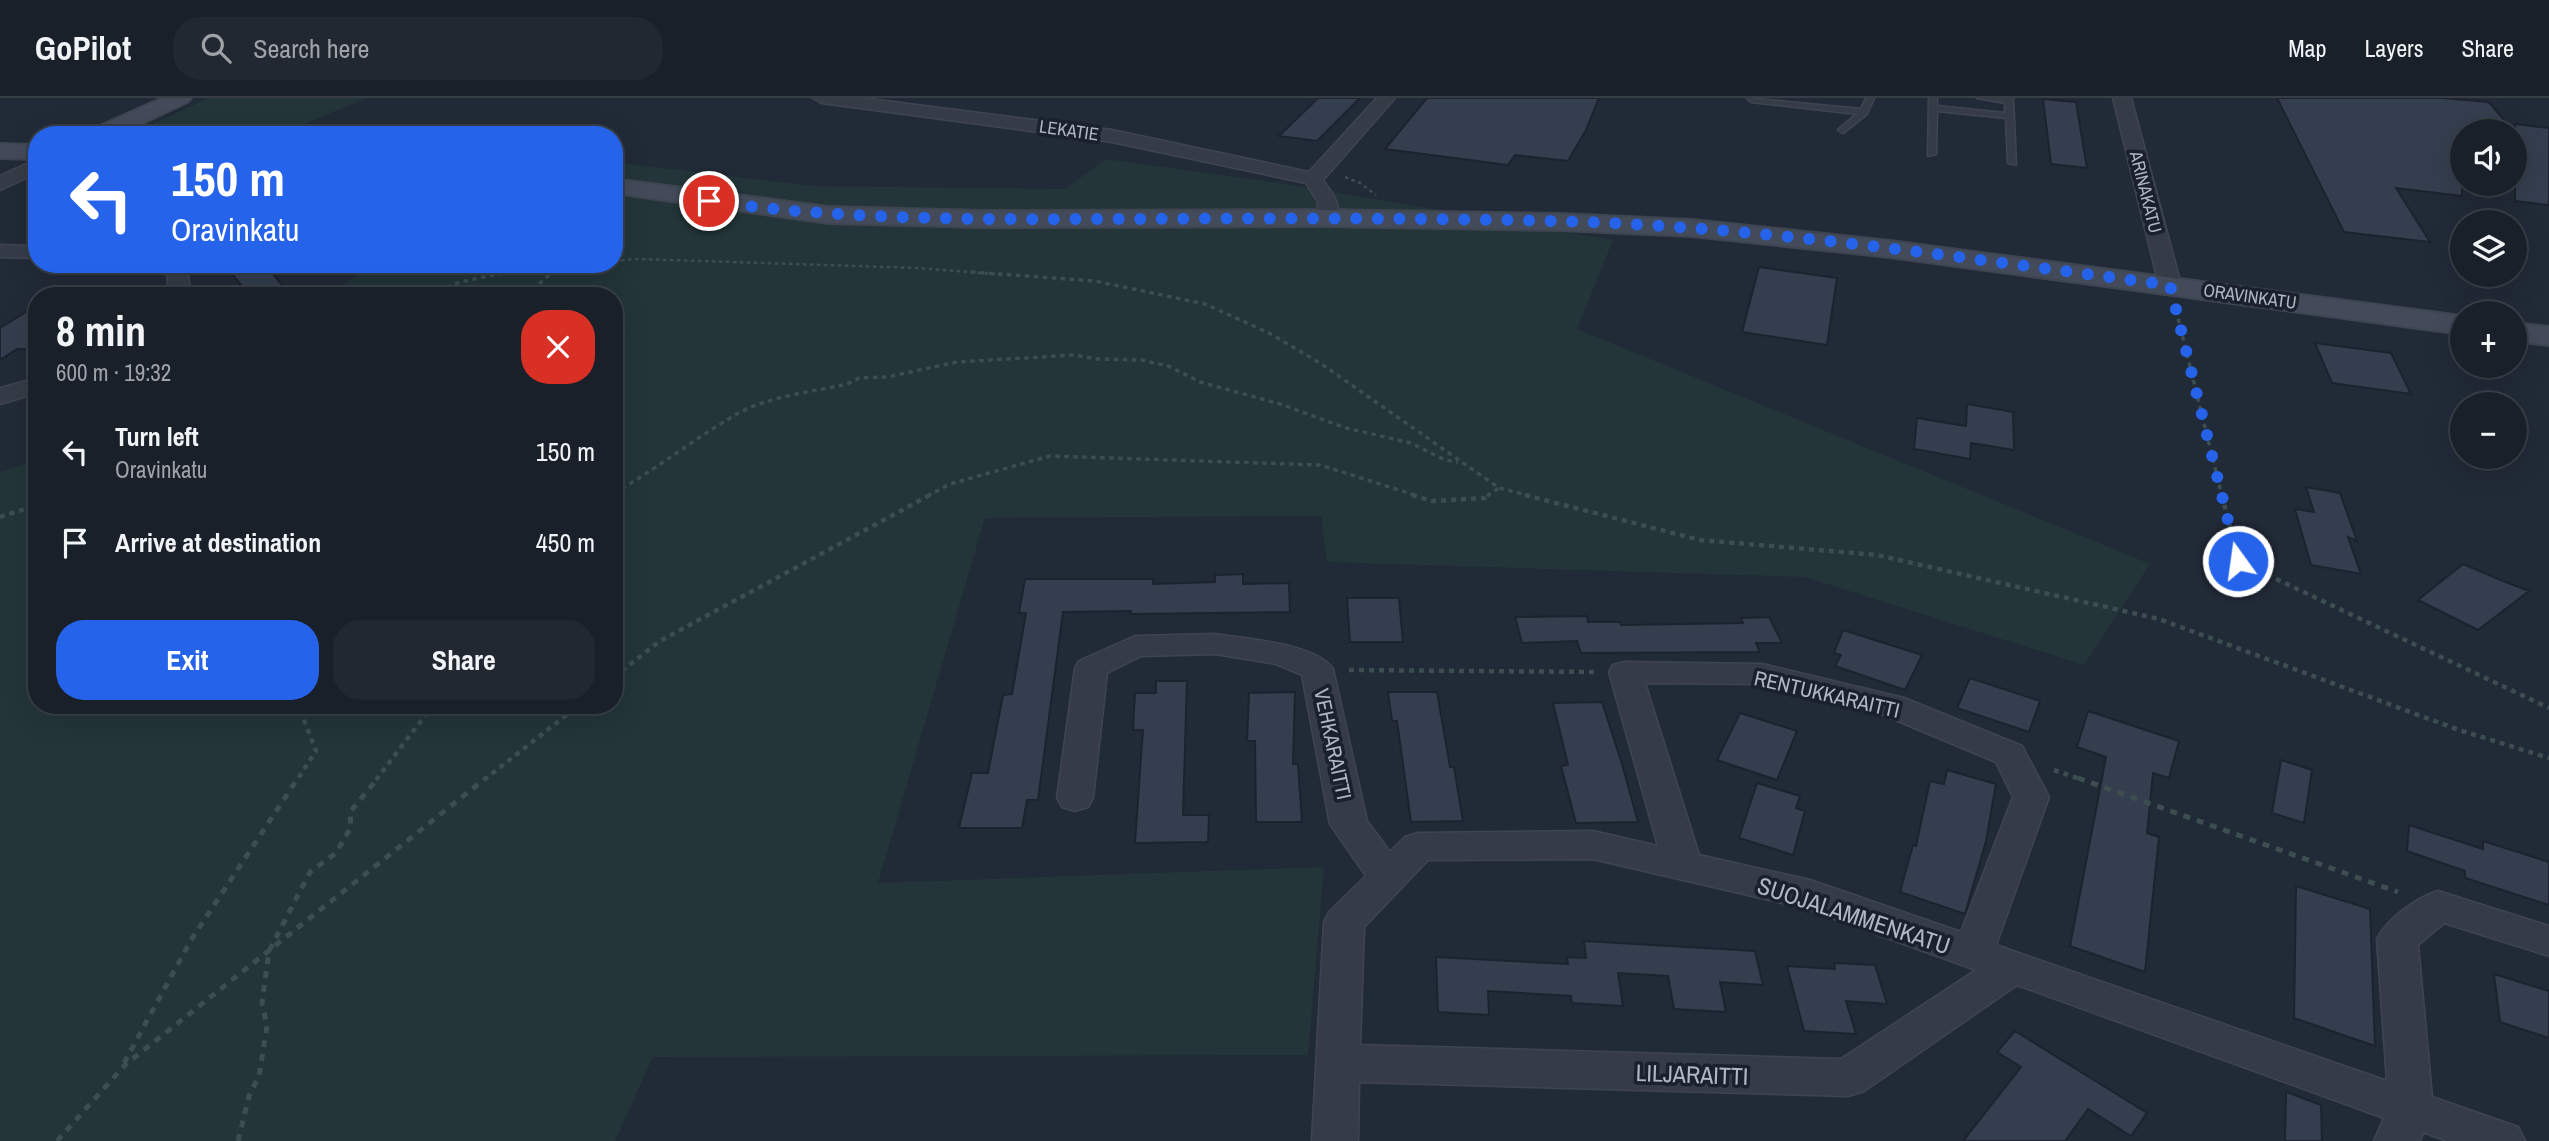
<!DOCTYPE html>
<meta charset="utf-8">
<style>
:root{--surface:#192029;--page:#222831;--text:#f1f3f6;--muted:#9fa3a8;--line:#373e46;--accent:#2563eb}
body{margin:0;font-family:"Archivo Narrow",sans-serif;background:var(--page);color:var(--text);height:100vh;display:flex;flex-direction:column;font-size:26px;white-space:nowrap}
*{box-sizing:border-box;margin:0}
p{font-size:23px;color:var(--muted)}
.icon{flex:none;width:38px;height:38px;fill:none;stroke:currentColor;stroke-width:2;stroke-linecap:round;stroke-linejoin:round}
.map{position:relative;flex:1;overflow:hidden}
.side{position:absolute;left:28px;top:189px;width:595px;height:427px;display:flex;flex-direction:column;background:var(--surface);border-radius:28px;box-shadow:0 7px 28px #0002,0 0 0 2px var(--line)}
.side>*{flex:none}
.top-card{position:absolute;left:28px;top:28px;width:595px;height:147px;border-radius:28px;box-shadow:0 7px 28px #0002,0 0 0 2px var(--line);background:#2563eb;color:#fff;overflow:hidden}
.fabs{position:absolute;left:2450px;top:21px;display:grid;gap:14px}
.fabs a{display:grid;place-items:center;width:77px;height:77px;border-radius:50%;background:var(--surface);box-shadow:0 7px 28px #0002,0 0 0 2px var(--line);font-size:35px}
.pin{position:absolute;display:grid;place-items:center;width:60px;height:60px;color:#fff;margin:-30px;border:4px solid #fff;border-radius:50%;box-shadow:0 2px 7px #0007}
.me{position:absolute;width:77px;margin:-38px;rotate:346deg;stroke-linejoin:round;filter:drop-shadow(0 0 5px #0008)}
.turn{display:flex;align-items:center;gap:24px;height:147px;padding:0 28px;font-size:32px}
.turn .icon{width:91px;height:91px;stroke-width:2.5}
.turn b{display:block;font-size:49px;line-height:60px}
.round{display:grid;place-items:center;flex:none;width:74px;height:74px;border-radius:28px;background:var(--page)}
.overview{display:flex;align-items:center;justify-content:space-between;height:119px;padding:0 28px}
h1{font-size:42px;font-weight:700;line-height:52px}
.cta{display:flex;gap:14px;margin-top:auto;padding:14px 28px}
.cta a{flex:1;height:80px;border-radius:28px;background:var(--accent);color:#fff;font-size:28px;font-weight:700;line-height:80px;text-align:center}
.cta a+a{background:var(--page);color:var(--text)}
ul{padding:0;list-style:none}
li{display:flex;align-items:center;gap:21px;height:91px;padding:0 28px}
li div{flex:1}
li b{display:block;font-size:26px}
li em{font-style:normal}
header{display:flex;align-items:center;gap:42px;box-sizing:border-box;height:98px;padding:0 35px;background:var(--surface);border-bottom:2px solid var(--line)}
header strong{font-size:33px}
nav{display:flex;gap:38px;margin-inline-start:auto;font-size:24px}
.search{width:490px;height:63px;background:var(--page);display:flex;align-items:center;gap:18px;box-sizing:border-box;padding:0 24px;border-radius:28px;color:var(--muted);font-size:26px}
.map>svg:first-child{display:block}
.green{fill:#233538}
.building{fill:#343e4e;stroke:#1c232e;stroke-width:2}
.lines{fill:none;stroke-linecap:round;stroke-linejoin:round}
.lane-casing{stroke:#3e4551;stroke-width:3}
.street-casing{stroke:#3e4551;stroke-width:3}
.secondary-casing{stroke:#3e4551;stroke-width:4}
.path-far3{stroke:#3c4e50;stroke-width:2.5;stroke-dasharray:3.5 3.5;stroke-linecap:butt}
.path-far2{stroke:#3c4e50;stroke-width:3.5;stroke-dasharray:4.5 4.5;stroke-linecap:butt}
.path-far1{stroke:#3c4e50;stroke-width:4.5;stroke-dasharray:5 5;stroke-linecap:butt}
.path{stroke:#3c4e50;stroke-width:5;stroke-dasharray:7 7;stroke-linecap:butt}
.lane{fill:#353c47;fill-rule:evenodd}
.street{fill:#353c47;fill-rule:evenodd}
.secondary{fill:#434b5a;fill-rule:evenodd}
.route{stroke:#2563eb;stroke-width:12;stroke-dasharray:0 21.6}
.labels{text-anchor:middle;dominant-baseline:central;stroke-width:7;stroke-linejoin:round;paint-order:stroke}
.far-street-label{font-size:18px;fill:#afb7c4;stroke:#1a212c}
.street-label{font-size:21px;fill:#afb7c4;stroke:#1a212c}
.near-street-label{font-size:24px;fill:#afb7c4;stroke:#1a212c}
</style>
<header>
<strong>GoPilot</strong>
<div class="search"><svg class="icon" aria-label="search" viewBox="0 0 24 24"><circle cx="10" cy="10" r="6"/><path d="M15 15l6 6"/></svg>Search here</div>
<nav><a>Map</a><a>Layers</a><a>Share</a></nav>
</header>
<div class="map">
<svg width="2549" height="1043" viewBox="0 0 2549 1043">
<rect width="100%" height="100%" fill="#212a37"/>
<path class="green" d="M 209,0 L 366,0 L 305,26 L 390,37 L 129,37 Z
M 1106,61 L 1280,85 L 1613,142 L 1577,231 L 2150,466 L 2084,567 L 1805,479 L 1327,464 L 1321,418 L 985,420 L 878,785 L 1324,769 L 1308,957 L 653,959 L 615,1043 L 0,1043 L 0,374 L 37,362 L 37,607 L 614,607 L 614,198 L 330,198 L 359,175 L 357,166 L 614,166 L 614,64 L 812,88 L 1065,91 Z"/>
<path class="building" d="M 1318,0 L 1360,0 L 1317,43 L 1279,38 Z
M 1427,0 L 1599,0 L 1586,32 L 1568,63 L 1515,57 L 1508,67 L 1385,51 Z
M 2277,0 L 2443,0 L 2489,4 L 2513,33 L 2462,33 L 2462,98 L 2396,90 L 2430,144 L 2344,134 Z
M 2043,1 L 2076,4 L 2087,70 L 2051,66 Z
M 2515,26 L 2549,30 L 2549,107 L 2515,103 Z
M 224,166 L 264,166 L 292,198 L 250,198 Z
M 1759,169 L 1837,180 L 1827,247 L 1742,234 Z
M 37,207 L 37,251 L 17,251 L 0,262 L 0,230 Z
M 2315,245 L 2391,255 L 2411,296 L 2332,285 Z
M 1967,306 L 2013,314 L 2014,352 L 1971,345 L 1970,361 L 1914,351 L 1917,320 L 1966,328 Z
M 2306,389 L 2340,395 L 2357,443 L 2348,439 L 2361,476 L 2311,467 L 2295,411 L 2314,414 Z
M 2463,466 L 2503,483 L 2529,493 L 2478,532 L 2418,502 Z
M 1243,476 L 1243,486 L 1289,485 L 1290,514 L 1130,516 L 1131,513 L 1063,514 L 1038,702 L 1027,702 L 1022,730 L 959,730 L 972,675 L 988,675 L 1003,597 L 1012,596 L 1026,515 L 1019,515 L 1025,481 L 1153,481 L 1153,486 L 1215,484 L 1215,477 Z
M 1347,500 L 1399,500 L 1403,544 L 1350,544 Z
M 1587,518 L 1588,524 L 1620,524 L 1621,527 L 1743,525 L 1741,520 L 1769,519 L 1782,545 L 1756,545 L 1760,554 L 1581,555 L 1577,543 L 1522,545 L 1515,519 Z
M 1843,532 L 1922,557 L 1905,592 L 1835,568 L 1841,557 L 1834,555 Z
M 1970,580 L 2040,603 L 2029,634 L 1957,610 Z
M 1156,583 L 1187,583 L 1183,717 L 1209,717 L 1208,744 L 1135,745 L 1143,632 L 1133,632 L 1135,595 L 1156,595 Z
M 1295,594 L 1293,666 L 1298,666 L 1302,724 L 1256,724 L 1255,643 L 1247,643 L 1249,595 Z
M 1388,594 L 1437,594 L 1450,669 L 1454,669 L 1463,723 L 1411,724 L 1397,623 L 1392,623 Z
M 1602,604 L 1622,666 L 1638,724 L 1576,725 L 1561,668 L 1568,667 L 1553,605 Z
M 2088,613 L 2179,643 L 2169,680 L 2153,675 L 2147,735 L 2159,739 L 2145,874 L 2070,848 L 2106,659 L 2077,649 Z
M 1740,615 L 1797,633 L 1777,682 L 1717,662 Z
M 2281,662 L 2312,672 L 2304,725 L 2272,715 Z
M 1947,672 L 1996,686 L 1986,743 L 1965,816 L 1900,794 L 1913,747 L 1916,748 L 1930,683 L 1944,686 Z
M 1757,685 L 1800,698 L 1796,710 L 1805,713 L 1793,757 L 1739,740 Z
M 2409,727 L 2483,751 L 2483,743 L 2549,764 L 2549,807 L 2465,780 L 2465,773 L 2407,753 Z
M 2296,788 L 2370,811 L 2375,948 L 2294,920 Z
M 1584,843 L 1755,853 L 1763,887 L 1720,884 L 1726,914 L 1674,911 L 1668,878 L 1618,875 L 1623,908 L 1572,905 L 1571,898 L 1488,893 L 1489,917 L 1438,914 L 1436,859 L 1568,866 L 1567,859 L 1586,860 Z
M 1834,865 L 1875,867 L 1887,906 L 1846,903 L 1856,936 L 1804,933 L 1787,868 L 1835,871 Z
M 2494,876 L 2549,893 L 2549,940 L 2500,924 Z
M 2015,933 L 2147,1015 L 2131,1038 L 2088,1011 L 2065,1043 L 1963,1043 L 2021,969 L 1997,954 Z
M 2286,994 L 2321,1007 L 2322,1043 L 2285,1043 Z"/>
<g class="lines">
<g class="lane-casing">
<path id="lane" d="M 1747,0 L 1861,11 L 1866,0 L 1874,0 L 1867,16 L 1843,35 L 1838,32 L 1840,30 L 1857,16 L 1751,4 Z
M 1929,0 L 1937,0 L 1937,8 L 2005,15 L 2005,5 L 1977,0 L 2013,0 L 2016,67 L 2008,65 L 2006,20 L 1937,13 L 1936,56 L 1928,58 Z"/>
</g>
<g class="street-casing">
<path id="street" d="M 813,0 L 862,0 L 1112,32 L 1309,74 L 1377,0 L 1395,0 L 1323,82 C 1332,95 1344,108 1334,124 L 1320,124 L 1317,120 L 1318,104 L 1306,85 L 1112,44 L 822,5 Z
M 2113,0 L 2131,0 L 2181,187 L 2178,192 L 2162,192 L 2159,187 Z
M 37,61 L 37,75 L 0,92 L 0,78 Z
M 0,147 L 37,148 L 37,160 L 0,159 Z
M 157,166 L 186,166 L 190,190 L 185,198 L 162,198 L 168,190 L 167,173 Z
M 37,280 L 37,295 L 0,306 L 0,290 Z
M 1215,536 C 1244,541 1316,545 1333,571 L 1367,723 L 1390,754 L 1405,739 L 1418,735 L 1593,733 L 1658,748 L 1609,574 L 1613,567 L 1625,564 L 1762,566 L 1904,600 L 2022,648 L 2049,699 L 1996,847 L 2387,983 L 2377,841 C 2388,820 2416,800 2438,793 L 2549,828 L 2549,858 L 2444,825 L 2418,847 L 2432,999 L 2518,1029 L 2525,1043 L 2447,1043 L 2423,1034 L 2420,1043 L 2374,1043 L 2384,1020 L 2017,887 L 1864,993 L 1848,998 L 1359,984 L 1358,1043 L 1312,1043 L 1324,824 L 1330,813 L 1366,778 L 1330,726 L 1302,577 L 1276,566 L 1215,556 L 1141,558 L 1107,575 L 1093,700 L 1088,709 L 1075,713 L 1062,709 L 1057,700 L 1075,570 L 1079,563 L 1135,538 ZM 1645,585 L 1762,586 L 1881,616 L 1996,664 L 2013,699 L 1961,834 L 1810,782 L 1699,757 ZM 1593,761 L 1804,810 L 1976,872 L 1841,961 L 1360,947 L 1364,829 L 1428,762 Z"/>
</g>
<g class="secondary-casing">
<path id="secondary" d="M 163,0 L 191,0 L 187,4 L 118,37 L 88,37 L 91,32 Z
M 0,46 L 37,47 L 37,61 L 0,60 Z
M 614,81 L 828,109 L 983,113 L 1327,112 L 1560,116 L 1692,122 L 1890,143 L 2462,218 L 2462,236 L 1890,159 L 1692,138 L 1560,132 L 1327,128 L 983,129 L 828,125 L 614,95 Z
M 2515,225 L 2549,229 L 2549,247 L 2515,243 Z"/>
</g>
<path class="path-far3" d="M 64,37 L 74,33
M 1345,79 L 1360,85 L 1376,97
M 614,163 L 638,161 L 918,170 L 995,176
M 497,176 L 579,166
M 551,176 L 559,168"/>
<path class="path-far2" d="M 971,174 L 1095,183 L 1205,206 L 1269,235 L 1320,265 L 1499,390 L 1531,398
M 421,198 L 460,184 L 508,174
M 526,198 L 552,174
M 2176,212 L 2222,398
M 614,395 C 657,371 695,340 737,316 C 769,298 812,294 847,286 L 859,280 L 887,279 L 957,264 L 1074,257 L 1097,261 L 1141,262 L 1168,268 L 1200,284 L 1280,306 L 1346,330 L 1411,345 L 1445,362 L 1458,364
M 927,398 L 950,386 L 1050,358 L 1320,367 L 1418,398
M 1487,398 L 1499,390"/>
<path class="path-far1" d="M 1412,397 L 1432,403 L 1485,400 L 1490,397
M 1525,397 L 1700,442 L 1877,457 L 2159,521 L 2459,632 L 2549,660
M 2222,397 L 2238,463 L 2549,610
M 0,419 L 37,407
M 1349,572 L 1596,574
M 614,579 L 660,543 L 930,397
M 292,607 L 300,612 L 316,653 L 297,682
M 2054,672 L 2083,682
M 376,682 L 433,607
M 484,682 L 579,607"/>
<path class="path" d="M 2078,680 L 2398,794
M 124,965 L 191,842 L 298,680
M 57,1043 L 125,967 L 486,680
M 238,1043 L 249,998 L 259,978 L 267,928 L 262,905 L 269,853 L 310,774 L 336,755 L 351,729 L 350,714 L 378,680"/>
<use href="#lane" class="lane"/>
<use href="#street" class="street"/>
<use href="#secondary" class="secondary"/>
</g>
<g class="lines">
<path class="route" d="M 709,103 C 853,124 998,121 1143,121 C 1280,120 1418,120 1555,123 C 1761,128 1966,161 2170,187 L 2238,463"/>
</g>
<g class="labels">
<g class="far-street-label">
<text transform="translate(1069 32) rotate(8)">LEKATIE</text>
<text transform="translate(2146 94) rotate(76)">ARINAKATU</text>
<text transform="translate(2250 198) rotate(8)">ORAVINKATU</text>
</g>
<g class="street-label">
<text transform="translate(1827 596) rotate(13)">RENTUKKARAITTI</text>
<text transform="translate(1333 646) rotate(78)">VEHKARAITTI</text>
</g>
<g class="near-street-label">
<text transform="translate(1854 817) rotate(18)">SUOJALAMMENKATU</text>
<text transform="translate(1692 976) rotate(2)">LILJARAITTI</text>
</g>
</g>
</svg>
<div class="fabs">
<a><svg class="icon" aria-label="sound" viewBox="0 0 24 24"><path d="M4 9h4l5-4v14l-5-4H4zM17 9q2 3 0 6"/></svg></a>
<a><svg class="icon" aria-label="layers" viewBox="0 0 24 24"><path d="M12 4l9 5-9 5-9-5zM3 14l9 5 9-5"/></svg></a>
<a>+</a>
<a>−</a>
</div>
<div class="pin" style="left:709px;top:103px;background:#d93025"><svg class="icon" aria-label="arrive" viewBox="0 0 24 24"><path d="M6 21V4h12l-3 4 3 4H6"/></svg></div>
<svg class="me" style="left:2238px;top:463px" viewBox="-20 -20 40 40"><circle r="17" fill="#2563eb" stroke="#fff" stroke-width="3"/><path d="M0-11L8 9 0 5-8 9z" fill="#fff"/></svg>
<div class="top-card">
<div class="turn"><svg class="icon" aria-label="left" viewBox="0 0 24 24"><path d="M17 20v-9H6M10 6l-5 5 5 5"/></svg><div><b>150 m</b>Oravinkatu</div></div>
</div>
<section class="side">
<div class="overview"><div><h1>8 min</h1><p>600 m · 19:32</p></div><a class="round" style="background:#d93025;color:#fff"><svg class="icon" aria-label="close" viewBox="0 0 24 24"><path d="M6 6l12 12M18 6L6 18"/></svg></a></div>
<ul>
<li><svg class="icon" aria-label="left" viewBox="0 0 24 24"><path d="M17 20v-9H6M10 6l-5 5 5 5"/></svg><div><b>Turn left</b><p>Oravinkatu</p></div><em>150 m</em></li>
<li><svg class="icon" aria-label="arrive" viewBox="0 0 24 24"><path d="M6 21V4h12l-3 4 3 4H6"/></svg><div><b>Arrive at destination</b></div><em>450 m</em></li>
</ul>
<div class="cta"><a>Exit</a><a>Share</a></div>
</section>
</div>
